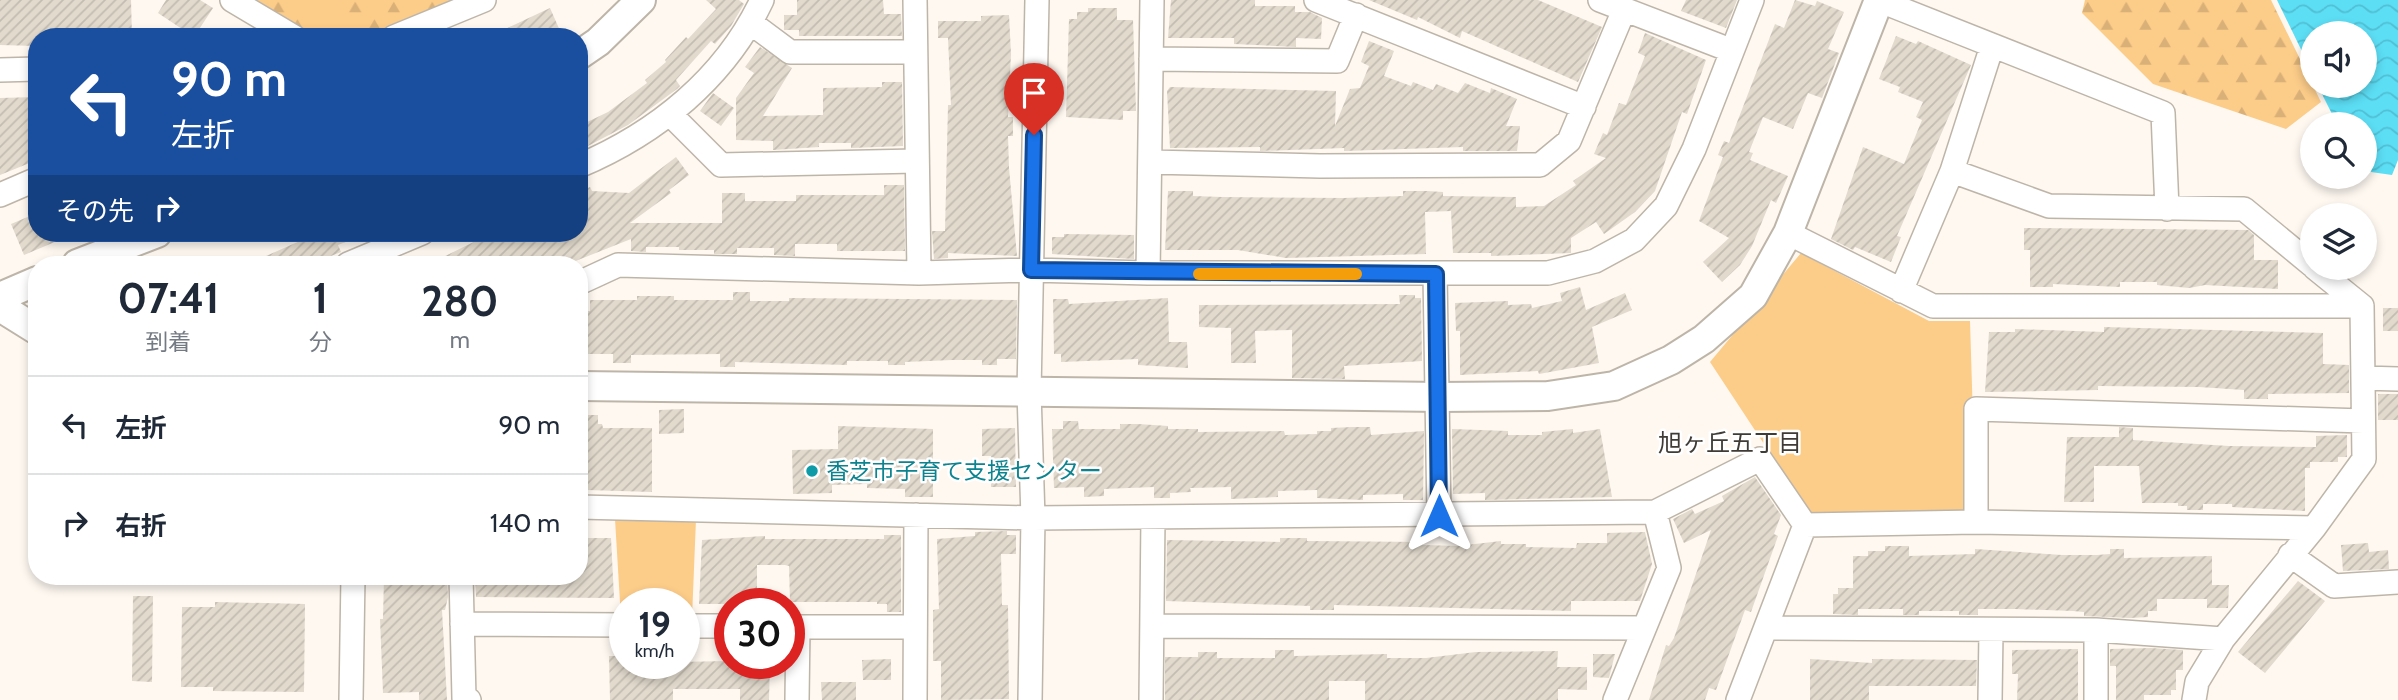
<!DOCTYPE html>
<html lang="ja">
<meta charset="utf-8">
<style>
:root{--surface:#fff;--page:#f2f2f3;--text:#1f2937;--muted:#747a83;--line:#e0e1e3}
body{margin:0;font-family:Cabin,"Noto Sans JP",sans-serif;background:var(--page);color:var(--text);height:100vh;display:flex;flex-direction:column;font-size:26px;white-space:nowrap}
*{box-sizing:border-box;margin:0}
p{font-size:23px;color:var(--muted)}
.icon{flex:none;width:38px;height:38px;fill:none;stroke:currentColor;stroke-width:2;stroke-linecap:round;stroke-linejoin:round}
.map{position:relative;flex:1;overflow:hidden}
.details{position:absolute;left:28px;top:256px;width:560px;height:329px;display:flex;flex-direction:column;background:var(--surface);border-radius:28px;box-shadow:0 4px 10px #0003}
.details>*{flex:none}
.banner{position:absolute;left:28px;top:28px;width:560px;height:214px;border-radius:28px;box-shadow:0 4px 10px #0003;background:#1a4fa0;color:#fff;overflow:hidden}
.buttons{position:absolute;left:2300px;top:21px;display:grid;gap:14px}
.buttons a{display:grid;place-items:center;width:77px;height:77px;border-radius:50%;background:var(--surface);box-shadow:0 4px 10px #0003;font-size:35px}
.speed{position:absolute;left:609px;top:588px;display:flex;gap:14px;font-size:35px;font-weight:700;text-align:center}
.speed>*{display:grid;place-content:center;width:91px;height:91px;border-radius:50%;background:var(--surface);box-shadow:0 4px 10px #0003;line-height:1}
.speed small{font-size:18px;font-weight:400}
.speed .limit{border:10px solid #d22;background:#fff;color:#111}
.pin{position:absolute;display:grid;place-items:center;width:60px;height:60px;color:#fff;margin:-72px -30px;border-radius:50% 50% 50% 0;rotate:-45deg;box-shadow:0 0 7px #0007}
.pin .icon{rotate:45deg}
.me{position:absolute;width:77px;margin:-38px;rotate:0deg;stroke-linejoin:round;filter:drop-shadow(0 0 5px #0008)}
.turn{display:flex;align-items:center;gap:24px;height:147px;padding:0 28px;font-size:32px}
.turn .icon{width:91px;height:91px;stroke-width:2.5}
.turn b{display:block;font-size:49px;line-height:60px}
.then{display:flex;align-items:center;height:66px;padding:0 28px;background:#0003;gap:14px;font-size:26px}
.eta{display:flex;justify-content:space-evenly;align-items:center;height:119px;text-align:center}
.eta b{font-size:42px;font-weight:700;line-height:49px}
ul{padding:0;list-style:none}
li{display:flex;align-items:center;gap:21px;height:98px;padding:0 28px;border-top:2px solid var(--line)}
li div{flex:1}
li b{display:block;font-size:26px}
li em{font-style:normal}
.map>svg:first-child{display:block}
.green{fill:#fccc89}
.forest{fill:url(#forest-firs)}
.water{fill:url(#water-waves)}
.building{fill:url(#building-hatch)}
.lines{fill:none;stroke-linecap:round;stroke-linejoin:round}
.minor-casing{stroke:#beb5a9;stroke-width:26}
.tertiary-casing{stroke:#beb5a9;stroke-width:32}
.minor{stroke:#fff;stroke-width:23}
.tertiary{stroke:#fff;stroke-width:28}
.route-casing{stroke:#114b97;stroke-width:18}
.route{stroke:#1a73e8;stroke-width:12}
.slow{stroke:#f59e0b;stroke-width:12}
.culture-dot{fill:#0f9aa8;stroke:#fff;stroke-width:2.5}
.labels{text-anchor:middle;dominant-baseline:central;stroke-width:5;stroke-linejoin:round;paint-order:stroke}
.culture-label{font-size:23px;fill:#0d838f;stroke:#fff;text-anchor:start}
.neighbourhood-label{font-size:24px;fill:#3f3b36;stroke:#fff}
</style>
<div class="map">
<svg width="2398" height="700" viewBox="0 0 2398 700">
<defs>
<pattern id="forest-firs" width="22" height="20" patternUnits="userSpaceOnUse" patternTransform="scale(1.75)"><rect width="22" height="20" fill="#fccc89"/><path d="M5 1l3.5 6h-7zM16 11l3.5 6h-7z" fill="#d9b077"/></pattern>
<pattern id="water-waves" width="16" height="10" patternUnits="userSpaceOnUse" patternTransform="scale(1.75)"><rect width="16" height="10" fill="#5cdef5"/><path d="M0 5q4-4 8 0t8 0" fill="none" stroke="#51bfd3"/></pattern>
<pattern id="building-hatch" width="6" height="6" patternUnits="userSpaceOnUse" patternTransform="scale(1.75)"><rect width="6" height="6" fill="#e2dacd"/><path d="M-1 1l2-2M0 6l6-6M5 7l2-2" fill="none" stroke="#c3bcb1"/></pattern>
</defs>
<rect width="100%" height="100%" fill="#fef8f1"/>
<path class="green" d="M 249,0 L 453,0 L 369,37 L 308,37 Z
M 1801,253 L 1929,321 L 1970,321 L 1976,517 L 1812,517 L 1710,362 Z
M 615,519 L 696,519 L 692,618 L 684,618 L 684,604 L 625,604 L 625,619 L 621,619 Z"/>
<path class="forest" d="M 249,0 L 310,0 L 310,37 L 308,37 Z
M 348,0 L 453,0 L 369,37 L 349,37 Z
M 2085,0 L 2271,0 L 2321,102 L 2286,129 L 2153,84 L 2082,13 Z"/>
<path class="water" d="M 2277,0 L 2398,0 L 2398,160 L 2392,175 L 2364,171 L 2364,124 L 2337,124 L 2318,86 L 2364,86 L 2364,33 L 2312,33 L 2312,72 Z"/>
<path class="building" d="M 0,0 L 131,0 L 132,37 L 37,37 L 37,46 L 0,45 Z
M 166,0 L 200,0 L 213,8 L 194,37 L 158,13 Z
M 706,0 L 739,0 L 744,4 L 731,26 L 715,44 L 711,41 L 676,80 L 680,86 L 677,89 L 628,125 L 586,147 L 579,126 L 608,112 L 647,83 L 645,80 L 666,62 L 665,60 L 686,37 L 688,39 L 716,9 Z
M 797,0 L 883,0 L 884,14 L 901,14 L 902,36 L 799,36 L 799,30 L 784,30 L 784,15 L 797,15 Z
M 1171,0 L 1255,0 L 1255,6 L 1295,6 L 1295,12 L 1310,12 L 1322,18 L 1321,39 L 1296,38 L 1296,47 L 1234,44 L 1234,38 L 1168,38 Z
M 1369,0 L 1538,0 L 1602,27 L 1578,82 L 1462,31 L 1460,38 L 1418,17 L 1417,20 Z
M 1686,0 L 1737,0 L 1726,28 L 1681,11 Z
M 1795,0 L 1815,6 L 1817,1 L 1844,12 L 1828,49 L 1839,53 L 1822,98 L 1808,93 L 1793,129 L 1763,117 L 1749,152 L 1753,153 L 1750,160 L 1788,176 L 1776,203 L 1771,200 L 1752,246 L 1740,265 L 1722,282 L 1703,262 L 1729,238 L 1699,221 L 1723,157 L 1718,155 L 1724,141 L 1729,143 L 1775,24 L 1784,28 Z
M 550,8 L 561,33 L 551,37 L 488,37 Z
M 1088,8 L 1117,8 L 1117,20 L 1133,20 L 1136,111 L 1123,111 L 1123,120 L 1066,117 L 1069,19 L 1077,19 L 1077,12 L 1088,12 Z
M 1009,15 L 1011,54 L 1008,117 L 1013,117 L 1013,136 L 1008,136 L 1009,168 L 1017,256 L 948,253 L 948,258 L 934,259 L 932,231 L 945,231 L 948,105 L 951,105 L 948,38 L 938,38 L 938,21 L 981,21 L 981,16 Z
M 1645,33 L 1706,60 L 1687,114 L 1682,112 L 1655,191 L 1635,212 L 1604,234 L 1596,222 L 1571,238 L 1571,253 L 1491,256 L 1491,253 L 1453,253 L 1451,211 L 1425,212 L 1426,254 L 1286,258 L 1238,250 L 1165,250 L 1168,191 L 1193,191 L 1193,196 L 1222,197 L 1344,198 L 1403,196 L 1403,191 L 1427,191 L 1443,192 L 1443,196 L 1516,197 L 1516,207 L 1544,206 L 1576,185 L 1573,181 L 1606,158 L 1594,154 L 1603,133 L 1607,135 L 1619,103 L 1626,105 L 1645,56 L 1638,53 Z
M 1896,36 L 1916,44 L 1918,41 L 1971,65 L 1897,236 L 1901,237 L 1891,262 L 1855,247 L 1853,250 L 1831,239 L 1863,147 L 1904,164 L 1922,120 L 1916,117 L 1923,102 L 1898,92 L 1900,87 L 1879,79 Z
M 1369,41 L 1394,51 L 1384,76 L 1411,86 L 1413,82 L 1433,90 L 1436,84 L 1458,93 L 1465,83 L 1490,93 L 1491,88 L 1517,99 L 1506,126 L 1520,126 L 1517,151 L 1463,151 L 1463,147 L 1344,151 L 1344,148 L 1260,151 L 1260,147 L 1170,148 L 1167,91 L 1170,87 L 1336,91 L 1335,126 L 1350,89 L 1360,88 L 1369,66 L 1361,62 Z
M 760,47 L 792,68 L 763,116 L 823,115 L 823,88 L 882,87 L 882,82 L 902,82 L 903,146 L 851,148 L 851,143 L 819,143 L 819,147 L 773,150 L 773,141 L 736,140 L 736,98 L 754,73 L 745,67 Z
M 713,93 L 734,108 L 721,126 L 700,111 Z
M 37,97 L 37,111 L 31,111 L 32,145 L 37,144 L 37,160 L 0,175 L 0,98 Z
M 676,157 L 689,175 L 669,190 L 671,193 L 630,223 L 722,223 L 722,193 L 745,193 L 745,201 L 796,201 L 796,195 L 884,195 L 884,185 L 904,185 L 905,251 L 837,251 L 837,244 L 795,244 L 795,256 L 774,255 L 774,248 L 737,248 L 737,254 L 714,254 L 714,250 L 679,250 L 679,247 L 646,247 L 646,252 L 631,251 L 631,239 L 568,264 L 429,264 L 492,233 L 579,233 L 579,192 L 590,187 L 592,191 L 629,193 Z
M 37,213 L 37,233 L 76,233 L 24,255 L 11,224 Z
M 2024,228 L 2248,230 L 2254,235 L 2254,260 L 2278,260 L 2278,289 L 2205,285 L 2189,288 L 2157,285 L 2157,282 L 2120,282 L 2120,287 L 2053,284 L 2053,287 L 2030,287 L 2030,250 L 2024,250 Z
M 318,233 L 368,233 L 338,245 L 341,252 L 311,264 L 248,264 Z
M 1064,234 L 1134,235 L 1134,259 L 1052,254 L 1052,237 L 1064,237 Z
M 1580,287 L 1586,310 L 1625,293 L 1632,310 L 1592,327 L 1599,363 L 1539,374 L 1538,371 L 1460,375 L 1460,331 L 1456,331 L 1455,303 L 1508,301 L 1508,305 L 1531,304 L 1532,308 L 1562,301 L 1560,293 Z
M 733,292 L 750,292 L 750,301 L 789,301 L 789,298 L 1017,300 L 1016,359 L 997,359 L 997,365 L 982,365 L 982,360 L 952,360 L 905,362 L 905,365 L 888,365 L 888,361 L 847,361 L 847,365 L 735,362 L 735,367 L 720,367 L 720,354 L 631,355 L 631,363 L 613,363 L 613,354 L 579,354 L 579,311 L 590,311 L 590,300 L 637,300 L 637,296 L 674,296 L 674,300 L 733,300 Z
M 1399,295 L 1415,295 L 1415,298 L 1421,298 L 1422,361 L 1344,366 L 1345,379 L 1292,378 L 1292,330 L 1255,331 L 1256,363 L 1231,363 L 1231,328 L 1199,327 L 1199,305 L 1400,304 Z
M 1168,298 L 1169,342 L 1187,342 L 1188,368 L 1138,365 L 1138,359 L 1061,362 L 1061,354 L 1054,354 L 1053,299 L 1068,299 L 1069,304 Z
M 2383,308 L 2398,308 L 2398,331 L 2383,331 Z
M 2104,327 L 2323,333 L 2323,364 L 2349,365 L 2349,393 L 2268,394 L 2268,399 L 2244,399 L 2244,390 L 2199,387 L 2098,386 L 2098,390 L 1985,392 L 1989,332 L 2015,332 L 2015,329 L 2104,332 Z
M 2378,394 L 2398,394 L 2398,420 L 2378,420 Z
M 684,409 L 684,433 L 659,434 L 659,410 Z
M 579,415 L 598,415 L 598,424 L 602,424 L 603,428 L 652,428 L 652,492 L 587,490 L 586,484 L 579,484 Z
M 1063,421 L 1078,421 L 1079,429 L 1120,429 L 1120,424 L 1138,424 L 1168,426 L 1168,429 L 1198,429 L 1198,432 L 1284,431 L 1285,435 L 1317,434 L 1317,431 L 1331,431 L 1331,428 L 1352,427 L 1370,427 L 1371,435 L 1424,431 L 1423,500 L 1403,500 L 1403,494 L 1363,495 L 1363,500 L 1317,498 L 1317,490 L 1278,491 L 1278,497 L 1231,499 L 1231,487 L 1190,488 L 1191,492 L 1170,493 L 1170,498 L 1154,498 L 1154,487 L 1104,489 L 1104,496 L 1084,497 L 1084,487 L 1054,488 L 1052,429 L 1063,429 Z
M 838,426 L 933,429 L 933,497 L 905,497 L 905,489 L 867,488 L 867,484 L 832,485 L 832,493 L 793,494 L 792,450 L 838,449 Z
M 2119,427 L 2133,428 L 2133,440 L 2229,446 L 2316,447 L 2316,436 L 2347,435 L 2347,457 L 2338,457 L 2338,462 L 2310,462 L 2310,468 L 2305,468 L 2305,511 L 2232,507 L 2232,504 L 2203,504 L 2203,510 L 2187,510 L 2187,506 L 2178,506 L 2178,503 L 2142,503 L 2139,466 L 2094,466 L 2094,502 L 2064,502 L 2067,437 L 2119,437 Z
M 1015,428 L 1016,487 L 991,487 L 991,456 L 982,456 L 982,429 Z
M 1452,429 L 1508,431 L 1508,435 L 1542,435 L 1542,432 L 1573,429 L 1573,433 L 1600,429 L 1612,497 L 1485,500 L 1485,493 L 1453,494 Z
M 1755,477 L 1781,515 L 1774,534 L 1778,536 L 1751,612 L 1745,610 L 1716,690 L 1709,688 L 1705,700 L 1649,700 L 1666,645 L 1669,646 L 1674,638 L 1711,530 L 1684,543 L 1673,519 L 1692,509 L 1695,514 L 1724,501 L 1722,496 Z
M 1007,531 L 1007,535 L 1016,535 L 1016,554 L 1001,554 L 1002,605 L 1008,605 L 1009,699 L 941,700 L 941,661 L 933,661 L 933,610 L 939,609 L 937,539 L 975,536 L 975,532 Z
M 1645,532 L 1652,564 L 1640,601 L 1571,601 L 1571,611 L 1334,605 L 1334,610 L 1310,610 L 1310,606 L 1166,601 L 1167,540 L 1280,542 L 1280,538 L 1307,538 L 1307,541 L 1423,542 L 1423,545 L 1458,546 L 1501,541 L 1501,544 L 1526,544 L 1526,547 L 1576,548 L 1577,543 L 1607,543 L 1607,533 Z
M 884,535 L 901,535 L 901,612 L 887,612 L 887,604 L 877,604 L 877,602 L 790,602 L 789,566 L 785,565 L 757,565 L 757,604 L 699,604 L 702,540 L 765,536 L 765,539 L 884,539 Z
M 579,538 L 611,538 L 614,598 L 476,597 L 475,576 L 579,576 Z
M 2368,543 L 2369,552 L 2388,550 L 2389,569 L 2343,571 L 2341,545 Z
M 1885,546 L 1909,546 L 1909,556 L 1975,554 L 1975,549 L 2062,555 L 2097,555 L 2110,554 L 2110,549 L 2124,549 L 2124,558 L 2212,556 L 2212,585 L 2229,585 L 2228,608 L 2207,608 L 2207,599 L 2157,599 L 2157,611 L 2148,611 L 2148,617 L 2130,618 L 2084,616 L 2084,612 L 2073,611 L 2015,609 L 1978,609 L 1978,615 L 1959,615 L 1959,611 L 1919,611 L 1919,615 L 1903,615 L 1903,609 L 1858,609 L 1858,615 L 1833,614 L 1833,594 L 1838,594 L 1838,588 L 1853,588 L 1853,556 L 1868,556 L 1868,551 L 1885,551 Z
M 384,576 L 447,576 L 448,597 L 445,610 L 442,610 L 447,700 L 419,700 L 419,692 L 383,693 L 380,619 L 383,619 Z
M 2298,581 L 2325,601 L 2265,673 L 2238,652 Z
M 133,596 L 153,596 L 152,682 L 132,681 Z
M 215,602 L 305,604 L 304,692 L 213,691 L 213,687 L 181,687 L 182,607 L 215,607 Z
M 2151,648 L 2183,650 L 2183,670 L 2176,670 L 2176,690 L 2171,690 L 2171,695 L 2144,695 L 2144,700 L 2116,700 L 2116,666 L 2110,666 L 2110,649 Z
M 2078,649 L 2078,700 L 2017,700 L 2018,674 L 2012,674 L 2012,650 Z
M 1275,650 L 1294,650 L 1294,656 L 1387,654 L 1387,658 L 1426,658 L 1476,652 L 1558,651 L 1557,667 L 1587,667 L 1587,690 L 1558,689 L 1558,700 L 1365,700 L 1365,681 L 1329,681 L 1329,700 L 1165,700 L 1165,657 L 1198,657 L 1198,652 L 1217,652 L 1217,658 L 1275,658 Z
M 1593,654 L 1615,654 L 1609,678 L 1593,677 Z
M 609,656 L 624,656 L 624,663 L 730,661 L 730,663 L 770,663 L 769,700 L 740,700 L 740,689 L 673,689 L 673,700 L 610,700 Z
M 891,659 L 891,680 L 863,680 L 862,660 Z
M 1810,659 L 1872,663 L 1872,659 L 1977,660 L 1976,686 L 1869,686 L 1869,700 L 1810,700 Z
M 821,682 L 856,682 L 856,700 L 822,700 Z"/>
<g class="lines">
<g class="minor-casing">
<path id="minor" d="M 232,0 L 294,37
M 915,0 L 919,273
M 1316,0 L 1584,107
M 1600,0 L 1730,50
M 1878,0 L 2163,113 L 2167,209
M 751,23 L 790,52 L 915,52
M 394,37 L 484,0
M 1151,59 L 1337,61 L 1356,15
M 0,70 L 37,69
M 671,115 L 721,165 L 916,161
M 1150,162 L 1320,166 L 1540,165 L 1569,141 L 1624,10
M 579,166 C 657,133 725,78 762,0
M 1952,171 L 2049,206 L 2244,209 L 2312,265
M 0,195 L 37,179
M 1788,233 L 1933,306 L 2362,306
M 348,264 L 422,233
M 1148,273 L 1152,0
M 1435,274 L 1439,516
M 579,283 L 618,265 L 919,273 L 1031,270 L 1148,273 L 1548,273 L 1595,261 L 1634,240 L 1666,206 L 1694,149 L 1752,0
M 1901,291 L 1952,171 L 1992,46
M 2363,378 L 2398,379
M 579,507 L 1033,518 L 1655,512 L 1760,459 L 1805,525
M 1976,522 L 1976,409 L 2363,421
M 1805,525 L 1976,522 L 2314,528
M 2290,555 L 2334,586 L 2398,582
M 461,576 L 464,698 L 469,700
M 462,624 L 625,625
M 684,626 L 730,626
M 1153,626 L 1642,628
M 789,627 L 915,627
M 1766,628 L 2096,630 L 2223,639
M 2096,630 L 2096,700
M 351,700 L 353,576
M 797,700 L 798,627
M 915,700 L 916,515
M 1030,700 L 1033,518 L 1029,392 L 1037,0
M 1151,700 L 1153,517
M 1615,700 L 1669,568 L 1655,512
M 1738,700 L 1805,525
M 1990,700 L 1991,631
M 2194,700 L 2197,682 L 2223,639 L 2314,528 L 2364,459 L 2362,306 L 2315,268"/>
</g>
<g class="tertiary-casing">
<path id="tertiary" d="M 579,55 L 598,42 L 641,0
M 77,264 L 157,233
M 0,297 L 37,281
M 0,307 L 37,330
M 579,386 L 1440,397 L 1548,396 L 1614,386 L 1671,360 L 1704,339 L 1753,296 L 1788,233 L 1879,0"/>
</g>
<use href="#minor" class="minor"/>
<use href="#tertiary" class="tertiary"/>
</g>
<g class="lines">
<g class="route-casing">
<path id="route" d="M 1034,135 L 1031,270 L 1436,274 L 1439,516"/>
</g>
<use href="#route" class="route"/>
<path class="slow" d="M 1199,274 L 1356,274"/>
</g>
<circle class="culture-dot" cx="812" cy="471" r="7"/>
<g class="labels">
<g class="culture-label">
<text x="826" y="471">香芝市子育て支援センター</text>
</g>
<g class="neighbourhood-label">
<text x="1730" y="442">旭ヶ丘五丁目</text>
</g>
</g>
</svg>
<div class="buttons">
<a><svg class="icon" aria-label="sound" viewBox="0 0 24 24"><path d="M4 9h4l5-4v14l-5-4H4zM17 9q2 3 0 6"/></svg></a>
<a><svg class="icon" aria-label="search" viewBox="0 0 24 24"><circle cx="10" cy="10" r="6"/><path d="M15 15l6 6"/></svg></a>
<a><svg class="icon" aria-label="layers" viewBox="0 0 24 24"><path d="M12 4l9 5-9 5-9-5zM3 14l9 5 9-5"/></svg></a>
</div>
<div class="speed"><div>19<small>km/h</small></div><div class="limit">30</div></div>
<div class="pin" style="left:1034px;top:135px;background:#d93025"><svg class="icon" aria-label="arrive" viewBox="0 0 24 24"><path d="M6 21V4h12l-3 4 3 4H6"/></svg></div>
<svg class="me" style="left:1439px;top:516px" viewBox="-20 -20 40 40"><path d="M0-17L14 15 0 8-14 15z" fill="#1a73e8" stroke="#fff" stroke-width="4"/></svg>
<div class="banner">
<div class="turn"><svg class="icon" aria-label="left" viewBox="0 0 24 24"><path d="M17 20v-9H6M10 6l-5 5 5 5"/></svg><div><b>90 m</b>左折</div></div>
<div class="then">その先<svg class="icon" aria-label="right" viewBox="0 0 24 24"><path d="M7 20v-9h11M14 6l5 5-5 5"/></svg></div>
</div>
<section class="details">
<div class="eta">
<div><b>07:41</b><p>到着</p></div>
<div><b>1</b><p>分</p></div>
<div><b>280</b><p>m</p></div>
</div>
<ul>
<li><svg class="icon" aria-label="left" viewBox="0 0 24 24"><path d="M17 20v-9H6M10 6l-5 5 5 5"/></svg><div><b>左折</b></div><em>90 m</em></li>
<li><svg class="icon" aria-label="right" viewBox="0 0 24 24"><path d="M7 20v-9h11M14 6l5 5-5 5"/></svg><div><b>右折</b></div><em>140 m</em></li>
</ul>
</section>
</div>
